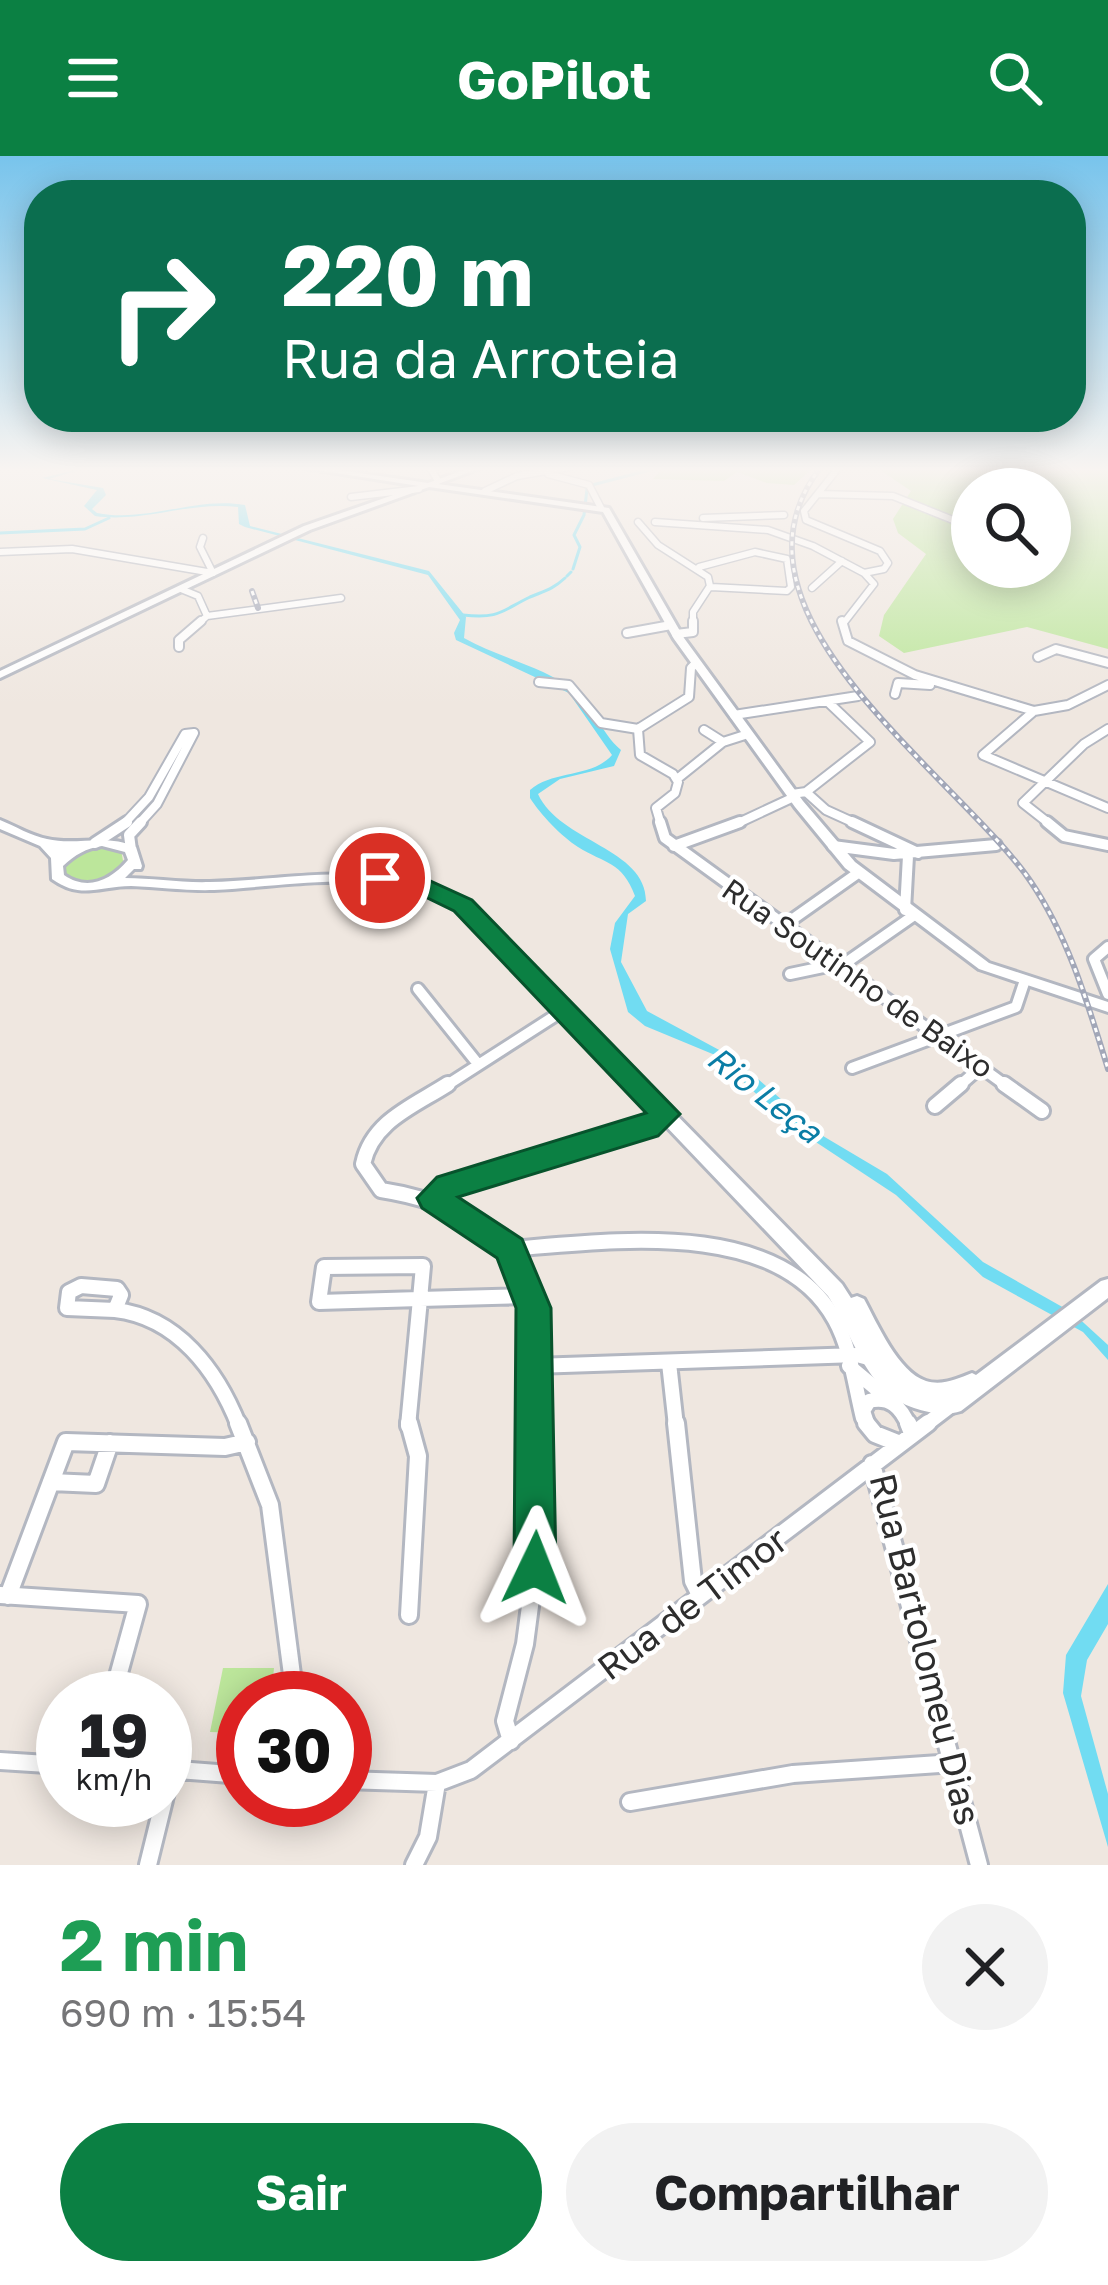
<!DOCTYPE html>
<html lang="pt">
<meta charset="utf-8">
<style>
:root{--surface:#fff;--page:#f2f2f2;--text:#202124;--muted:#757577;--accent:#0b8043}
body{margin:0;font-family:"Golos Text",sans-serif;background:var(--page);color:var(--text);height:100vh;display:flex;flex-direction:column;font-size:45px;white-space:nowrap}
*{box-sizing:border-box;margin:0}
p{font-size:39px;color:var(--muted)}
.icon{flex:none;width:66px;height:66px;fill:none;stroke:currentColor;stroke-width:2;stroke-linecap:round;stroke-linejoin:round}
.map{position:relative;height:1709px;overflow:hidden}
.panel{display:flex;flex-direction:column;background:var(--surface);flex:1}
.panel>*{flex:none}
.top-card{position:absolute;left:24px;top:24px;width:1062px;height:252px;border-radius:48px;box-shadow:0 6px 30px #0003;background:#0b6e4f;color:#fff;overflow:hidden}
.fabs{position:absolute;left:951px;top:312px;display:grid;gap:24px}
.fabs a{display:grid;place-items:center;width:120px;height:120px;border-radius:50%;background:var(--surface);box-shadow:0 6px 30px #0003;font-size:60px}
.speed{position:absolute;left:36px;top:1515px;display:flex;gap:24px;font-size:60px;font-weight:700;text-align:center}
.speed>*{display:grid;place-content:center;width:156px;height:156px;border-radius:50%;background:var(--surface);box-shadow:0 6px 30px #0003;line-height:1}
.speed small{font-size:30px;font-weight:400}
.speed .limit{border:18px solid #d22;background:#fff;color:#111}
.pin{position:absolute;display:grid;place-items:center;width:102px;height:102px;color:#fff;margin:-51px;border:6px solid #fff;border-radius:50%;box-shadow:0 3px 12px #0007}
.me{position:absolute;width:132px;margin:-66px;rotate:2deg;stroke-linejoin:round;filter:drop-shadow(0 0 9px #0008)}
.turn{display:flex;align-items:center;gap:42px;height:252px;padding:0 60px;font-size:54px}
.turn .icon{width:156px;height:156px;stroke-width:2.5}
.turn b{display:block;font-size:84px;line-height:102px}
.round{display:grid;place-items:center;flex:none;width:126px;height:126px;border-radius:63px;background:var(--page)}
.overview{display:flex;align-items:center;justify-content:space-between;height:204px;padding:0 60px}
h1{font-size:72px;font-weight:700;line-height:90px;color:#1e9e55}
.button{display:flex;gap:24px;margin-top:auto;padding:24px 60px}
.button a{flex:1;height:138px;border-radius:72px;background:var(--accent);color:#fff;font-size:48px;font-weight:700;line-height:138px;text-align:center}
.button a+a{background:var(--page);color:var(--text)}
header{display:flex;justify-content:space-between;align-items:center;height:156px;padding:0 60px;background:var(--accent);color:#fff;font-size:54px;font-weight:700}
.map>svg:first-child{display:block}
.green{fill:#bce69b;fill-rule:evenodd}
.water{fill:#71dcf2}
.lines{fill:none;stroke-linecap:round;stroke-linejoin:round}
.stream{stroke:#71dcf2;stroke-width:3}
.street-far4-casing{stroke:#b3b7c1;stroke-width:9}
.street-far3-casing{stroke:#b3b7c1;stroke-width:12}
.street-far2-casing{stroke:#b3b7c1;stroke-width:16}
.street-far1-casing{stroke:#b3b7c1;stroke-width:20}
.street-casing{stroke:#b3b7c1;stroke-width:22}
.secondary-casing{stroke:#b3b7c1;stroke-width:6}
.street-far4{stroke:#fff;stroke-width:6}
.street-far3{stroke:#fff;stroke-width:8}
.street-far2{stroke:#fff;stroke-width:10}
.street-far1{stroke:#fff;stroke-width:14}
.street{stroke:#fff;stroke-width:16}
.secondary{fill:#fff;fill-rule:evenodd}
.rail-casing{stroke:#a2a7b8;stroke-width:6}
.rail{stroke:#fff;stroke-width:3;stroke-dasharray:4.5;stroke-linecap:butt}
.route{fill:#0b8043;stroke:#07532c;stroke-width:3}
.labels{text-anchor:middle;dominant-baseline:central;stroke-width:9;stroke-linejoin:round;paint-order:stroke}
.street-label{font-size:30px;fill:#2d2d2d;stroke:#fff}
.water-label{font-size:33px;font-style:italic;fill:#0a7da5;stroke:#fff}
.near-street-label{font-size:36px;fill:#2d2d2d;stroke:#fff}
</style>
<header><svg class="icon" aria-label="menu" viewBox="0 0 24 24"><path d="M4 6h16M4 12h16M4 18h16"/></svg>GoPilot<svg class="icon" aria-label="search" viewBox="0 0 24 24"><circle cx="10" cy="10" r="6"/><path d="M15 15l6 6"/></svg></header>
<div class="map">
<svg width="1108" height="1709" viewBox="0 0 1108 1709">
<rect width="100%" height="100%" fill="#efe7e0"/>
<path class="green" d="M 664,311 L 814,311 L 794,329 L 767,327 L 737,316 L 724,325 L 653,323 Z
M 876,311 L 1108,311 L 1108,493 L 1027,471 L 904,497 L 879,480 L 884,459 L 926,398 L 898,377 L 893,363 L 911,335 ZM 972,333 L 1050,333 L 1050,411 L 972,411 Z
M 95,690 L 121,694 L 124,710 C 104,726 88,731 64,720 L 63,709 L 75,697 Z
M 223,1512 L 274,1512 L 271,1542 L 243,1542 L 243,1577 L 210,1576 Z"/>
<path class="water" d="M 89,311 L 49,323 L 103,332 L 106,339 L 92,353 L 97,357 C 147,367 196,340 245,349 L 250,370 L 429,415 L 466,461 L 464,482 C 499,502 543,510 575,535 C 594,550 600,576 621,594 L 614,610 L 560,623 L 538,638 C 560,686 646,692 646,745 L 628,758 L 621,806 L 647,855 L 734,902 L 823,980 L 887,1018 L 983,1106 L 1073,1157 L 1108,1189 L 1108,1204 L 1083,1176 L 983,1121 L 896,1039 L 787,967 L 715,899 L 645,870 L 628,856 L 610,793 L 615,767 L 635,740 C 622,705 605,708 578,691 C 561,680 541,659 530,642 L 530,634 C 553,614 592,622 612,599 L 569,537 L 456,484 L 454,477 L 460,464 L 428,419 L 245,371 L 239,368 L 238,351 C 190,345 143,367 95,360 L 84,350 L 97,334 L 42,322 Z
M 1108,1428 L 1108,1468 L 1087,1504 L 1081,1540 L 1108,1638 L 1108,1691 L 1063,1537 L 1066,1499 Z"/>
<g class="lines">
<path class="stream" d="M 592,329 L 661,311
M 0,377 L 85,373 L 109,362
M 573,413 L 580,391 L 574,379 L 584,359 L 587,333
M 567,420 L 571,416
M 463,459 C 500,463 501,455 530,441 C 544,435 552,434 565,422"/>
<g class="street-far4-casing">
<path id="street-far4" d="M 430,311 L 438,325
M 839,311 L 804,355 L 806,364 L 880,395 L 888,407 L 884,413 L 864,417 L 874,428 L 843,468
M 548,318 L 589,329 L 601,352
M 485,335 L 517,320 L 569,311
M 818,338 L 893,340 L 963,368
M 351,341 L 419,333
M 703,362 L 784,359
M 638,366 L 658,389 L 708,421 L 710,430 L 693,456 L 693,468
M 655,366 L 768,374 L 813,390 L 864,417
M 203,382 L 200,391 L 213,417
M 0,396 L 72,393 L 213,417
M 699,411 L 755,396 L 787,403 L 791,431 L 787,435 L 711,431
M 812,432 L 842,405
M 181,433 L 198,440 L 207,460 L 198,468
M 207,460 L 341,442"/>
</g>
<g class="street-far3-casing">
<path id="street-far3" d="M 842,465 L 848,485 L 915,519 L 1034,555
M 627,477 L 671,469
M 676,478 L 693,476 L 693,465
M 179,491 L 179,484 L 201,465
M 1038,501 L 1056,493 L 1108,507
M 539,526 L 569,529 L 601,567 L 638,573
M 1108,529 L 1068,549 L 1034,555 L 983,599 L 1108,652
M 895,538 L 898,527 L 930,529
M 734,559 L 858,540
M 638,573 L 640,599 L 673,618 L 678,626 L 675,637 L 656,652 L 661,669
M 638,573 L 689,541 L 691,512 L 696,507
M 704,574 L 723,586
M 677,623 L 723,586 L 748,578
M 806,636 L 826,654 L 859,669
M 792,638 L 806,636 L 870,586 L 827,545
M 123,669 L 149,641 L 185,578 L 194,577 L 157,648 L 138,669
M 734,669 L 794,641
M 1051,669 L 1023,647 L 1084,588 L 1108,573"/>
</g>
<g class="street-far2-casing">
<path id="street-far2" d="M 660,666 L 665,682 L 1008,931
M 852,666 L 918,697
M 1047,666 L 1064,680 L 1108,689
M 95,687 L 127,666
M 674,690 L 740,666
M 833,690 L 894,698 L 996,689
M 131,694 L 129,679 L 141,666
M 905,754 L 908,700
M 783,770 L 858,717
M 1108,791 L 1094,803 L 1108,838
M 790,818 L 847,806 L 913,760
M 418,833 L 478,908
M 852,912 L 1016,851 L 1024,827
M 444,931 L 564,854
M 958,931 L 982,910"/>
</g>
<g class="street-far1-casing">
<path id="street-far1" d="M 448,928 C 414,950 372,965 363,1008 L 381,1034 C 452,1045 513,1075 533,1149 C 542,1184 534,1233 534,1270
M 1004,928 L 1042,955
M 935,950 L 961,928
M 433,1042 L 448,1030 L 647,972 L 665,959
M 510,1093 C 610,1085 779,1061 835,1164 C 851,1193 855,1230 863,1262
M 423,1110 L 420,1143 L 319,1146 L 324,1111 Z
M 81,1130 L 117,1133 L 121,1139 L 115,1154 L 67,1152 L 69,1136 Z
M 420,1143 L 530,1140
M 115,1154 C 177,1161 217,1214 239,1270
M 669,1207 L 676,1270
M 534,1210 L 857,1199 L 872,1203
M 849,1210 L 886,1241
M 408,1270 L 420,1143
M 868,1270 L 863,1255 L 869,1245 C 890,1240 901,1251 909,1270
M 924,1270 L 949,1251"/>
</g>
<g class="street-casing">
<path id="street" d="M 238,1267 L 270,1349 L 295,1542
M 409,1267 L 418,1300 L 409,1459
M 676,1267 L 693,1425 L 700,1439
M 866,1267 L 875,1278 L 900,1288
M 908,1267 L 912,1277
M 872,1308 L 979,1709
M 51,1326 L 96,1328 L 110,1287
M 0,1439 L 138,1448 L 112,1542
M 8,1440 L 66,1286 L 225,1291 L 247,1286
M 511,1585 L 505,1565 L 525,1488 L 535,1412 L 534,1267
M 0,1605 L 63,1609
M 165,1613 L 243,1619
M 345,1624 L 437,1627 L 471,1614 L 928,1267
M 165,1640 L 171,1614
M 630,1646 L 793,1618 L 954,1607
M 148,1709 L 164,1644
M 414,1709 L 428,1681 L 437,1627"/>
</g>
<g class="secondary-casing">
<path id="secondary" d="M 298,311 L 318,311 L 428,327 L 472,311 L 483,311 L 438,328 L 609,352 L 684,482 L 803,645 L 855,706 L 989,807 L 1108,846 L 1108,856 L 979,813 L 845,712 L 795,651 L 674,483 L 603,356 L 429,331 L 310,374 L 0,522 L 0,515 L 304,370 L 419,330 Z
M 0,664 C 15,670 31,680 47,683 C 77,690 106,677 136,691 L 142,710 L 141,713 L 134,713 L 125,722 C 153,722 181,727 210,726 C 307,723 374,702 468,746 L 842,1128 L 851,1142 L 857,1140 L 864,1143 C 877,1167 898,1216 926,1225 C 942,1230 957,1223 972,1217 L 976,1219 L 1101,1125 L 1108,1123 L 1108,1142 L 961,1255 C 946,1260 929,1257 914,1252 C 865,1235 854,1180 828,1140 L 458,752 C 372,711 305,729 214,734 C 187,735 159,731 131,730 C 100,730 81,744 52,723 L 51,702 L 40,690 L 0,673 ZM 102,690 L 125,696 L 128,704 C 110,725 87,735 64,719 L 63,710 C 75,699 86,692 102,690 Z"/>
</g>
<use href="#street-far4" class="street-far4"/>
<use href="#street-far3" class="street-far3"/>
<use href="#street-far2" class="street-far2"/>
<use href="#street-far1" class="street-far1"/>
<use href="#street" class="street"/>
<use href="#secondary" class="secondary"/>
<g class="rail-casing">
<path id="rail" d="M 821,311 C 707,456 959,620 1031,726 C 1069,782 1088,849 1108,913
M 252,435 L 258,452"/>
</g>
<use href="#rail" class="rail"/>
</g>
<linearGradient id="sky" x2="0" y2="1"><stop stop-color="#78c4ec"/><stop offset="0.57" stop-color="#f8f4f1"/><stop offset="1" stop-color="#f8f4f1" stop-opacity="0"/></linearGradient>
<rect width="1108" height="550" fill="url(#sky)"/>
<path class="route" d="M 380,714 L 428,724 L 472,744 L 680,958 L 658,980 L 458,1041 L 522,1083 L 551,1152 L 556,1412 L 550,1427 L 535,1433 L 520,1427 L 514,1412 L 516,1152 L 497,1102 L 422,1052 L 417,1042 L 437,1021 L 646,957 L 454,755 L 413,735 L 371,727 L 368,722 Z"/>
<g class="labels">
<g class="street-label">
<text transform="translate(858 822) rotate(35)">Rua Soutinho de Baixo</text>
</g>
<g class="water-label">
<text transform="translate(765 938) rotate(38)">Rio Leça</text>
</g>
<g class="near-street-label">
<text transform="translate(692 1447) rotate(-37)">Rua de Timor</text>
<text transform="translate(926 1493) rotate(76)">Rua Bartolomeu Dias</text>
</g>
</g>
</svg>
<div class="fabs">
<a><svg class="icon" aria-label="search" viewBox="0 0 24 24"><circle cx="10" cy="10" r="6"/><path d="M15 15l6 6"/></svg></a>
</div>
<div class="speed"><div>19<small>km/h</small></div><div class="limit">30</div></div>
<div class="pin" style="left:380px;top:722px;background:#d93025"><svg class="icon" aria-label="arrive" viewBox="0 0 24 24"><path d="M6 21V4h12l-3 4 3 4H6"/></svg></div>
<svg class="me" style="left:535px;top:1412px" viewBox="-20 -20 40 40"><path d="M0-17L14 15 0 8-14 15z" fill="#0b8043" stroke="#fff" stroke-width="4"/></svg>
<div class="top-card">
<div class="turn"><svg class="icon" aria-label="right" viewBox="0 0 24 24"><path d="M7 20v-9h11M14 6l5 5-5 5"/></svg><div><b>220 m</b>Rua da Arroteia</div></div>
</div>
</div>
<section class="panel">
<div class="overview"><div><h1>2 min</h1><p>690 m · 15:54</p></div><a class="round"><svg class="icon" aria-label="close" viewBox="0 0 24 24"><path d="M6 6l12 12M18 6L6 18"/></svg></a></div>
<div class="button"><a>Sair</a><a>Compartilhar</a></div>
</section>
